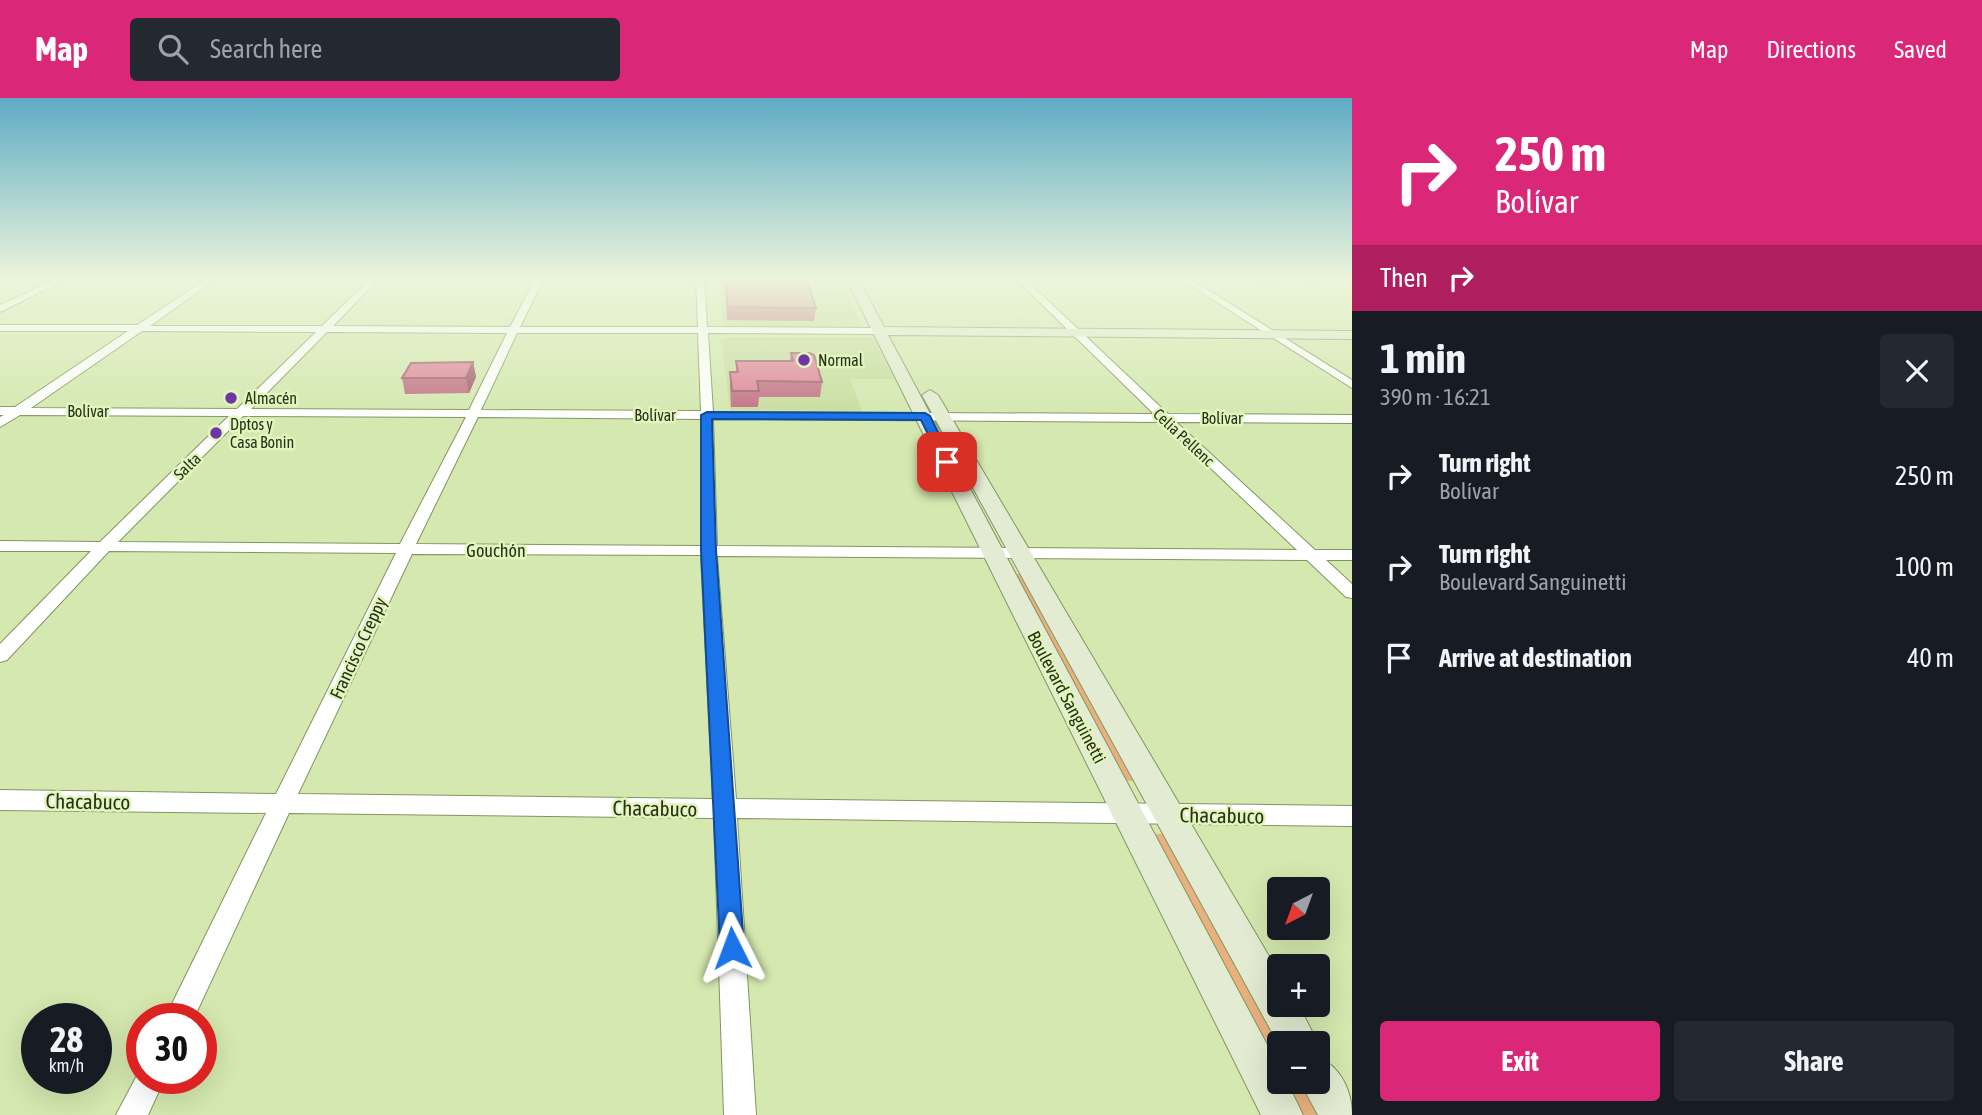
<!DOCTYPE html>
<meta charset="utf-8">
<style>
:root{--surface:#171b24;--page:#242831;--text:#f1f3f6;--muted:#9ea1a6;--accent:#db2777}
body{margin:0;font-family:"Asap Condensed",sans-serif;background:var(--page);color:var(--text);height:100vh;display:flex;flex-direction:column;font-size:26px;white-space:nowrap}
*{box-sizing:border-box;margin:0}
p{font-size:23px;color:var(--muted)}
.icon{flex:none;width:38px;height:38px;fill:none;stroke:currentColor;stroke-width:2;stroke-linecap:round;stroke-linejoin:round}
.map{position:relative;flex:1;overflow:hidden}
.side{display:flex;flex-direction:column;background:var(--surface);width:630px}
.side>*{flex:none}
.guide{background:#db2777;color:#fff;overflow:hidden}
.needle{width:46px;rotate:221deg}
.tools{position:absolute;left:1267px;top:779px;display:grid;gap:14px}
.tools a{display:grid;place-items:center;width:63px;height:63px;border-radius:7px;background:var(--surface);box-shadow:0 7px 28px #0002;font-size:35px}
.speed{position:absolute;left:21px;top:905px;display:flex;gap:14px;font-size:35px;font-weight:700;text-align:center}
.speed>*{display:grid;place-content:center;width:91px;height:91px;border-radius:50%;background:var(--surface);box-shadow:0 7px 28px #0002;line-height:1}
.speed small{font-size:18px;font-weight:400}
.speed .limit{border:10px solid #d22;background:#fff;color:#111}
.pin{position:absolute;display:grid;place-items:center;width:60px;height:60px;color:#fff;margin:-30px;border-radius:14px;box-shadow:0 4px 10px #0006}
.me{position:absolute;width:77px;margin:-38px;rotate:357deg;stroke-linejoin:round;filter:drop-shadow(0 0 5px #0008)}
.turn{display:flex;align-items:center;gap:24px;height:147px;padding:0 28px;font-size:32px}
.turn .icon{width:91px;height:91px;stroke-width:2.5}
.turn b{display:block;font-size:49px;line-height:60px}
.then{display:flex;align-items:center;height:66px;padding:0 28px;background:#0003;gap:14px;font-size:26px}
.round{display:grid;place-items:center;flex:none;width:74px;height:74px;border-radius:7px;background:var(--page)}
.headline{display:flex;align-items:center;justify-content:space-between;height:119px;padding:0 28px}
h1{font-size:42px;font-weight:700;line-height:52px}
.primary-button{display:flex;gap:14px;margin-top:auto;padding:14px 28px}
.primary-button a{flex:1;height:80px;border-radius:7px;background:var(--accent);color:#fff;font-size:28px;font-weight:700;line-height:80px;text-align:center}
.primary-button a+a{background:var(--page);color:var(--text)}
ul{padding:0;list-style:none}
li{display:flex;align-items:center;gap:21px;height:91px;padding:0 28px}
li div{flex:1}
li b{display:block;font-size:26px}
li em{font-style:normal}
header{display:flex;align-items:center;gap:42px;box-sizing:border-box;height:98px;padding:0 35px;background:var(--accent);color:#fff}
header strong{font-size:33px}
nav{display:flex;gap:38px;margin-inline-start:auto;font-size:24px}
.search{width:490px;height:63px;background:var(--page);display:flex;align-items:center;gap:18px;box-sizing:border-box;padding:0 24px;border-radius:7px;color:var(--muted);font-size:26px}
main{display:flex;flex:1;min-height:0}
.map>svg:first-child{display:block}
.built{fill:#c8dd9e}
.green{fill:#e8b17e}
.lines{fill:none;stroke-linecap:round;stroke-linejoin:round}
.street-casing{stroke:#83955f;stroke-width:2}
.secondary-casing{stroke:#83955f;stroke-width:2}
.street{fill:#fff;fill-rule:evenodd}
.secondary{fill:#e3ebd2;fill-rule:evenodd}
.wall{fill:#c16e84}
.shaded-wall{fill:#9d5a6b}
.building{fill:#e08099;stroke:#9d5a6b;stroke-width:2}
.route{fill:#1a73e8;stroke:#114b97;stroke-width:2}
.poi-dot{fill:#7034a9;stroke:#e1f6bc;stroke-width:2.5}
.labels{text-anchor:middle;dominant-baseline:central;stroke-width:5;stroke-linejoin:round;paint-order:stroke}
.far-poi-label{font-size:16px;fill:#29301a;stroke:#e1f6bc;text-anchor:start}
.far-street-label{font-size:16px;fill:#29301a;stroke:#e1f6bc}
.street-label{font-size:18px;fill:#29301a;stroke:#e1f6bc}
.near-street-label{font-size:21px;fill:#29301a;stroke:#e1f6bc}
</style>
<header>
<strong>Map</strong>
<div class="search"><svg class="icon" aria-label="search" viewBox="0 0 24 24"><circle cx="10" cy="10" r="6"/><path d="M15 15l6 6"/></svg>Search here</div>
<nav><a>Map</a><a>Directions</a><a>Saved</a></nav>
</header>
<main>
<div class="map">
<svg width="1352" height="1017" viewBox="0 0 1352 1017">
<rect width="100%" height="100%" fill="#d4e8af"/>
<path class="built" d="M 719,180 L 842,181 L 861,229 L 723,228 Z
M 728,239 L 873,239 L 895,281 L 850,281 L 862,313 L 730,312 L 721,242 Z"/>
<path class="green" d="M 1009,476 L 1020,476 L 1133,683 L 1118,682 Z
M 1149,736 L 1166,736 L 1279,945 L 1279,981 Z
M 1281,984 L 1302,984 L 1320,1017 L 1299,1017 Z"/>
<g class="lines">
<g class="street-casing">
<path id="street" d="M 58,180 L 69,180 L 0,214 L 0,207 Z
M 208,180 L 218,180 L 150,228 L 322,228 L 371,180 L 380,180 L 333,228 L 510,229 L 536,180 L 544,180 L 520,229 L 698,229 L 696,180 L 704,180 L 707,229 L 879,230 L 884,233 L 879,236 L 708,235 L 713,314 L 1154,316 L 1015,180 L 1024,180 L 1168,316 L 1352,317 L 1352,325 L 1176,324 L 1315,452 L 1352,452 L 1352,462 L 1326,462 L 1352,486 L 1352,500 L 1346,499 L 1307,462 L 717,458 L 736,701 L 1352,708 L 1352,728 L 737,720 L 756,1017 L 724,1017 L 714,720 L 289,715 L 194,920 L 165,920 L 266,715 L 0,712 L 0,692 L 276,696 L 396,455 L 109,453 L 7,562 L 0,564 L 0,546 L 91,453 L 0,453 L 0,443 L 100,444 L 229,318 L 20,317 L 0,329 L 0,319 L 4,317 L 0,317 L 0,309 L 15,309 L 128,233 L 0,233 L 0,227 L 137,227 ZM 142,233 L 316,234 L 237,311 L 31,310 ZM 327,234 L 507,235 L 469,312 L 251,311 ZM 517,235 L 698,235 L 701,313 L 481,312 ZM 243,318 L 466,319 L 400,446 L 118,444 ZM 478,319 L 701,321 L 701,448 L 416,446 ZM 713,321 L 1162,324 L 1297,452 L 717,448 ZM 412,456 L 701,457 L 713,701 L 298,696 Z
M 1179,180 L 1189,180 L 1352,282 L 1352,290 Z
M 1234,180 L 1352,180 L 1352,184 L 1238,183 Z
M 142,968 L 142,980 L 165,980 L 148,1017 L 116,1017 Z"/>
</g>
<g class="secondary-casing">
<path id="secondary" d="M 846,180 L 858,180 L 884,229 L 1352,233 L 1352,241 L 888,237 L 1279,969 L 1279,984 L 1287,984 L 1303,1017 L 1261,1017 Z
M 930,292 L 938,297 L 1279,875 L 1279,906 L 1298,906 L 1318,945 L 1318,946 L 1279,945 L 1279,947 L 922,297 Z
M 1318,959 C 1341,969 1352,993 1352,1017 L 1318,1017 L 1300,984 L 1318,984 Z"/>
</g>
<use href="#street" class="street"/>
<use href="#secondary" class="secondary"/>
</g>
<path class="wall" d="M 725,180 L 816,210 L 814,223 L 727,222 Z
M 791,255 L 822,284 L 820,299 L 759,299 L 758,309 L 731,309 L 730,289 L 730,274 L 736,274 L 736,263 L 790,263 Z
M 473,264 L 476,279 L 469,295 L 405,296 L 402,280 Z"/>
<path class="shaded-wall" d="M 473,264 L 476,279 L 469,295 L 466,280 Z"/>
<path class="building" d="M 725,180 L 806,180 L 816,210 L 728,209 Z
M 791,255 L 809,255 L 814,257 L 822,284 L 757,283 L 759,293 L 732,293 L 730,274 L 738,274 L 736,263 L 793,263 Z
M 473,264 L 466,280 L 402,280 L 411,265 Z"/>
<linearGradient id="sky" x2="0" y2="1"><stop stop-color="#5fabc5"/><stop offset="0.56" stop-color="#ecf5db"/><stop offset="1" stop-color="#ecf5db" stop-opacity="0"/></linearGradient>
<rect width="1352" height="322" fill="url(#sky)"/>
<path class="route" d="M 707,314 L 925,315 L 930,318 L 953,364 L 951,366 L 943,366 L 921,322 L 712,321 L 716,452 L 744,850 L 741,858 L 732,862 L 723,858 L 720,850 L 701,452 L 701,317 Z"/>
<g class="poi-dot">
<circle cx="804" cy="262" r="7"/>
<circle cx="231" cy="300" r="7"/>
<circle cx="216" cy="335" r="7"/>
</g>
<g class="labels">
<g class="far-poi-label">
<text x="818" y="262">Normal</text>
<text x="245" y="300">Almacén</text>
<text x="230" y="326">Dptos y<tspan x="230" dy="18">Casa Bonin</tspan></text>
</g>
<g class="far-street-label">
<text x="88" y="313">Bolívar</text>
<text x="655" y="317">Bolívar</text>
<text x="1222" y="320">Bolívar</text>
<text transform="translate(1184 339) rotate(43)">Celia Pellenc</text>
<text transform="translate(187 368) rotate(-44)">Salta</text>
</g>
<g class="street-label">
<text x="496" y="452">Gouchón</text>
<text transform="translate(358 550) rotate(-65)">Francisco Creppy</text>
<text transform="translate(1067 599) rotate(62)">Boulevard Sanguinetti</text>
</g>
<g class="near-street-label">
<text transform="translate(88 703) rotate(1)">Chacabuco</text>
<text transform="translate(655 710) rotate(1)">Chacabuco</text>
<text transform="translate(1222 717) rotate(1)">Chacabuco</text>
</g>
</g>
</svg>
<div class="tools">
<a><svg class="needle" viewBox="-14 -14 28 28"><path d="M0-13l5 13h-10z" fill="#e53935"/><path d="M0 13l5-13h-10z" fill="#9ea1a6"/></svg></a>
<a>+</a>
<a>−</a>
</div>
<div class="speed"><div>28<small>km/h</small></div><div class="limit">30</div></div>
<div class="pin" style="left:947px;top:364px;background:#d93025"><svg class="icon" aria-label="arrive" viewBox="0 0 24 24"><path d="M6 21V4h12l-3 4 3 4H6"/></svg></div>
<svg class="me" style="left:732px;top:850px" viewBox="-20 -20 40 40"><path d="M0-17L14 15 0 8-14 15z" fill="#1a73e8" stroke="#fff" stroke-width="4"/></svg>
</div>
<section class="side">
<div class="guide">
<div class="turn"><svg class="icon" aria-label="right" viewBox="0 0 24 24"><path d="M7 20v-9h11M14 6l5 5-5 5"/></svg><div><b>250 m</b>Bolívar</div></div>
<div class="then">Then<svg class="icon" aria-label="right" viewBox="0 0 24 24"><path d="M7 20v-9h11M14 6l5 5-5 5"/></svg></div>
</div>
<div class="headline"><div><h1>1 min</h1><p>390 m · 16:21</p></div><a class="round"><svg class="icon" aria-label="close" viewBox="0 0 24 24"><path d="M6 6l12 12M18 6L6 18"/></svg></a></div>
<ul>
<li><svg class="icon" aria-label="right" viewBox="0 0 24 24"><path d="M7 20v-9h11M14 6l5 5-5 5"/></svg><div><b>Turn right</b><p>Bolívar</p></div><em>250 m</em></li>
<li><svg class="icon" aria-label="right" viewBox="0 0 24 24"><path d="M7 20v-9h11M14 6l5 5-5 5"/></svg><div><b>Turn right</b><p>Boulevard Sanguinetti</p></div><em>100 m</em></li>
<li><svg class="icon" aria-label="arrive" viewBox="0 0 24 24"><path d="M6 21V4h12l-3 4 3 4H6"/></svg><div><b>Arrive at destination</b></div><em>40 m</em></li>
</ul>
<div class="primary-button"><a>Exit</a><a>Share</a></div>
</section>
</main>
